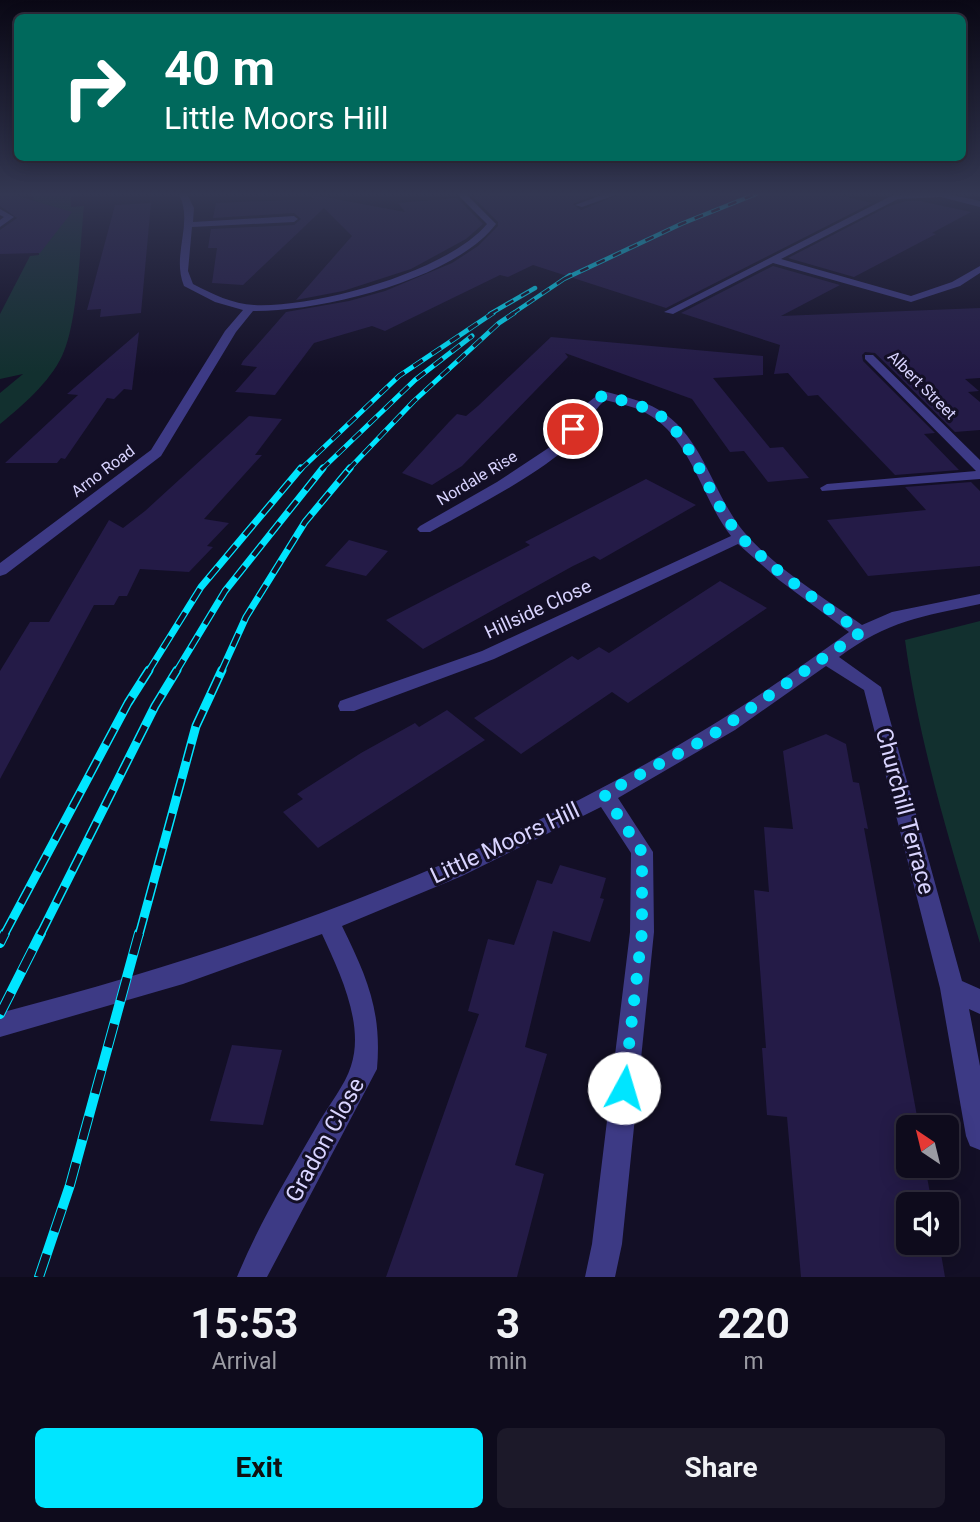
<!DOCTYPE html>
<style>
:root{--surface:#0e0b1c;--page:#1c1929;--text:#f1f3f6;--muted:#9b9ba3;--line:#2e2b3b;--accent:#00e5ff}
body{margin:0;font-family:Roboto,sans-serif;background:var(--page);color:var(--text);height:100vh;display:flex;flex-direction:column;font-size:26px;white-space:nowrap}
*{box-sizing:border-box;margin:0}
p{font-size:23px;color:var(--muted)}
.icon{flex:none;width:38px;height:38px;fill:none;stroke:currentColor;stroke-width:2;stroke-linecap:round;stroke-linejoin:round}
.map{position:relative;height:1277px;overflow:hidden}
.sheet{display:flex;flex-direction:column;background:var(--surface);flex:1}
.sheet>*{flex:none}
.top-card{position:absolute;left:14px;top:14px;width:952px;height:147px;border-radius:10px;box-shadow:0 4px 18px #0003,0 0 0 2px var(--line);background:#00695c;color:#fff;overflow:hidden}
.needle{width:46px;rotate:325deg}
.tools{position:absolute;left:896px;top:1115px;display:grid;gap:14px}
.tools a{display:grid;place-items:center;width:63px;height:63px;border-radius:10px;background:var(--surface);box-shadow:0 4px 18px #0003,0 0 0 2px var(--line);font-size:35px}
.pin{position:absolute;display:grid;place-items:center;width:60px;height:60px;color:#fff;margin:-30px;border:4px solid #fff;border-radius:50%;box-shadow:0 2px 7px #0007}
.me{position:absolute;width:77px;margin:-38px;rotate:6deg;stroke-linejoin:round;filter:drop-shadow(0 0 5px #0008)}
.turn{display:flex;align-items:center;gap:24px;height:147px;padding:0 35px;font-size:32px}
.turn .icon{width:91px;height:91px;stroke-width:2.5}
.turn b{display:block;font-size:49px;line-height:60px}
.eta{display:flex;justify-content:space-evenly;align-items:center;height:119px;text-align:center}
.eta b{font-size:42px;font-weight:700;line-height:49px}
.button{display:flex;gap:14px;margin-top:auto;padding:14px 35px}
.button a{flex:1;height:80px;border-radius:10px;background:var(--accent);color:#111;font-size:28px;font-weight:700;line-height:80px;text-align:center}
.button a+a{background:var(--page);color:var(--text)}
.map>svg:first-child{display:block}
.green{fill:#12302f}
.building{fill:#241b47}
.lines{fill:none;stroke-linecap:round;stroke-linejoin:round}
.minor{fill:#3d3a85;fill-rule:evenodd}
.rail-far4-casing{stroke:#00e5ff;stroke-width:4.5}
.rail-far3-casing{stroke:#00e5ff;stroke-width:5}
.rail-far2-casing{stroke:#00e5ff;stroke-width:7}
.rail-far1-casing{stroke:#00e5ff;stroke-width:9}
.rail-casing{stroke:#00e5ff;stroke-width:10}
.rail-far4{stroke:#130f26;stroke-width:2.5;stroke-dasharray:9;stroke-linecap:butt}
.rail-far3{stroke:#130f26;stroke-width:3.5;stroke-dasharray:11;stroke-linecap:butt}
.rail-far2{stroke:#130f26;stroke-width:4.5;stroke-dasharray:14;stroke-linecap:butt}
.rail-far1{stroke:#130f26;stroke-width:6;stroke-dasharray:18;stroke-linecap:butt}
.rail{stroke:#130f26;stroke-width:8;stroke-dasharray:24;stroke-linecap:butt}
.route{stroke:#00e5ff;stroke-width:12;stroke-dasharray:0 21.6}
.labels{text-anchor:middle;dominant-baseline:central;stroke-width:6;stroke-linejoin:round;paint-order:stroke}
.far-street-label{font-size:16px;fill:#d9d4ff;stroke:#130f26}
.street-label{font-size:19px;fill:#d9d4ff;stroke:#130f26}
.near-street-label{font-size:23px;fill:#d9d4ff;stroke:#130f26}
</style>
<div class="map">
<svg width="980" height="1277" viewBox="0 0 980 1277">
<rect width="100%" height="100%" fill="#130f26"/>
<path class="green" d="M 33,194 L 82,194 L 71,196 L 71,207 L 84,206 C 80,245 78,323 62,356 C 49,383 23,405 0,424 L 0,393 L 23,374 L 0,379 L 0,314 L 30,256 L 39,255 Z
M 980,621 L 980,943 C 950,843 919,743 905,640 Z"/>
<path class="building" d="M 0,194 L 11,194 L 72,212 L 40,253 L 0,254 L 0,230 L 17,218 L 0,206 Z
M 309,194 L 405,212 L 398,203 L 457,198 L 483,224 L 466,239 L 411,269 L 343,291 L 296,300 L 352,236 L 324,208 L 243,285 L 212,283 L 217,248 L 208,248 L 211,229 L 294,225 L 301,219 L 294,213 L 213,218 L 216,203 L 314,199 Z
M 493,194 L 597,194 L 573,204 L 581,210 L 620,194 L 835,194 L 872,203 L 666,308 L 533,265 L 508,277 L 500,275 L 385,331 L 372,326 L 314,343 L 275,395 L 235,392 L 257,367 L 241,365 L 243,361 L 286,312 L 349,301 L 385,291 L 452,263 L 478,246 L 498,226 L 498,222 L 472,196 Z
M 906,201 L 920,201 L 971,212 L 932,233 L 936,234 L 854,277 L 788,258 L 889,206 Z
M 151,203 L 141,313 L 100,317 L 101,309 L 87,310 L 115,205 Z
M 773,266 L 840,285 L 781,316 L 980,308 L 980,378 L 965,379 L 979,391 L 968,392 L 980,402 L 980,430 L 955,432 L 875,353 L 865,352 L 862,355 L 863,361 L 935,433 L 924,434 L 959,470 L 895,475 L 818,395 L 808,396 L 788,373 L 774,374 L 780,345 L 681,313 Z
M 139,332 L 132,390 L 124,389 L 114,399 L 107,398 L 65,459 L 61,458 L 57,463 L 5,463 L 78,395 L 67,394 Z
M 551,337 L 763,356 L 763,375 L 713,378 L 770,448 L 783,447 L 809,478 L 768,482 L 744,451 L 730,452 L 692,399 L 565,353 L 568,357 L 462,466 L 432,485 L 402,473 L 449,422 L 457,414 L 466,416 L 478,406 Z
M 249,416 L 282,419 L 255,455 L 262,455 L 204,519 L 229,523 L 207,546 L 213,547 L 189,572 L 140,569 L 127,596 L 119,596 L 114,605 L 94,605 L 0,779 L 0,671 L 30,622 L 49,622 L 109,520 L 123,528 L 145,511 Z
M 646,479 L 696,505 L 600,560 L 594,556 L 573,566 L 423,649 L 386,620 L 530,545 L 525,542 Z
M 971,482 L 980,491 L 980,566 L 868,576 L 827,520 L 926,510 L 905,487 Z
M 349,540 L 388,551 L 366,576 L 325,566 Z
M 720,581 L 767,608 L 628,703 L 612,692 L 521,754 L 474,718 L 572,656 L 578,660 L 599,647 L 609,653 Z
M 447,710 L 485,740 L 318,848 L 283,812 L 303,799 L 297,794 L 361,753 L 415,723 L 419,727 Z
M 826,734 L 846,744 L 853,782 L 859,783 L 868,829 L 864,828 L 919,1127 L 908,1127 L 908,1166 L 925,1166 L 932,1204 L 908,1204 L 908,1242 L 939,1242 L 945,1277 L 801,1277 L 787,1117 L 767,1115 L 762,1048 L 766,1048 L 754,890 L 769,892 L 764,827 L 793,829 L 783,751 Z
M 560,865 L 606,878 L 600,898 L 604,899 L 590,942 L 553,931 L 525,1047 L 547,1054 L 515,1165 L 544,1174 L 517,1277 L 386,1277 L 479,1014 L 468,1011 L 488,939 L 514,945 L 537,880 L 552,884 Z
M 232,1045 L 282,1050 L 263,1125 L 210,1121 Z"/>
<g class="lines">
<path class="minor" d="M 179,194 L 187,194 L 194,208 L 193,222 L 294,216 L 298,219 L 294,222 L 192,227 L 188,271 L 193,284 C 212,294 233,304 254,305 C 315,308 447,272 487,224 L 457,194 L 466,194 L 496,224 C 455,279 320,312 253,311 L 236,332 L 161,456 L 6,574 L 0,576 L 0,563 L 151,450 L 225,331 L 243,310 L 215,302 L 184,286 C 171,254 194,224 179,194 Z
M 605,194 L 618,194 L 582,207 L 575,205 Z
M 948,194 L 980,201 L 980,207 L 941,197 L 898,199 L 781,259 L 911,296 L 952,282 L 980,266 L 980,273 L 960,286 L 911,302 L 773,263 L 673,314 L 664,312 L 893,195 Z
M 0,209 L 14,217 L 0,227 L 0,220 L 4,217 L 0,215 Z
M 865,355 L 873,355 L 980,460 L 980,479 L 822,491 L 820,488 L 827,484 L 976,471 L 865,359 Z
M 603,391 C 621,396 643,400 659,410 C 703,436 713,495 744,532 C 776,569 823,597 862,625 L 892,612 L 980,594 L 980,604 C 921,617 889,620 839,657 L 881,687 L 962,981 L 980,989 L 980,1014 L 969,1009 L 980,1066 L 980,1150 L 970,1146 L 966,1136 L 940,988 L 864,690 L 826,666 L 735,730 L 618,798 L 653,852 L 654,932 L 622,1244 L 615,1277 L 585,1277 L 592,1244 L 630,932 L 631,853 L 601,807 L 462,876 L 342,926 C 367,977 382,1011 377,1069 L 267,1277 L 237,1277 C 259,1223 290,1173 319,1122 C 329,1105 345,1085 351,1066 C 365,1024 339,971 322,934 L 183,984 L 0,1037 L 0,1013 C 247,949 486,862 704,730 C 754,700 802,666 849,632 L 779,580 L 738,544 L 494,659 L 354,711 L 340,711 L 338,706 L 340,701 L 482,651 L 731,536 C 702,499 692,442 651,416 C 638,407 621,404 605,400 C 590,414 580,436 564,450 C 529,480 471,509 430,532 L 420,532 L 417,529 L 420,526 L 497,482 L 556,443 L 581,408 Z"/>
<g class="rail-far4-casing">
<path id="rail-far4" d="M 564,279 L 681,224 L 756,194
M 490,314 L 535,288
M 512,314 L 570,275"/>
</g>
<g class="rail-far3-casing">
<path id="rail-far3" d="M 300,470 L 399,376 L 493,313
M 321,470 L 415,380 L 472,336
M 348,470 L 414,401 L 499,323 L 514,313"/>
</g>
<g class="rail-far2-casing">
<path id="rail-far2" d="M 148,672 L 201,587 L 301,468
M 176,672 L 225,591 L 323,468
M 221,672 L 246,617 L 305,522 L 350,468"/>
</g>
<g class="rail-far1-casing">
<path id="rail-far1" d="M 4,935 L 128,703 L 149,670
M 40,935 L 155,706 L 177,670
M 139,935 L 196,726 L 222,670"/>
</g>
<g class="rail-casing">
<path id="rail" d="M 0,943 L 5,933
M 0,1014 L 41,933
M 39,1277 L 70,1185 L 139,933"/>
</g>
<use href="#rail-far4" class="rail-far4"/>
<use href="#rail-far3" class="rail-far3"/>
<use href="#rail-far2" class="rail-far2"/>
<use href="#rail-far1" class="rail-far1"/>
<use href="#rail" class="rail"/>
</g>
<linearGradient id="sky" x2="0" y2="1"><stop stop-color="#0a0815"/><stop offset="0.52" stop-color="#333752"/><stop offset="1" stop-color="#333752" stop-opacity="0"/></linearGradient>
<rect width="980" height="373" fill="url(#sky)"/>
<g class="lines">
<path class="route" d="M 573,429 L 586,411 L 603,395 C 620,400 639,404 654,412 C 691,430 711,507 743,539 C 778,574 820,603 861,632 L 709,737 L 604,794 L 642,852 L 642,932 L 624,1088"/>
</g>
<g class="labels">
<g class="far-street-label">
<text transform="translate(922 385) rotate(45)">Albert Street</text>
<text transform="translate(103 471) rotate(-37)">Arno Road</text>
<text transform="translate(477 478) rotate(-31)">Nordale Rise</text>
</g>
<g class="street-label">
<text transform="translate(538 609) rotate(-25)">Hillside Close</text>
</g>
<g class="near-street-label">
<text transform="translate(905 811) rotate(75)">Churchill Terrace</text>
<text transform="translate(505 843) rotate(-25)">Little Moors Hill</text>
<text transform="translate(325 1140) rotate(-61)">Gradon Close</text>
</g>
</g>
</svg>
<div class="tools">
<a><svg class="needle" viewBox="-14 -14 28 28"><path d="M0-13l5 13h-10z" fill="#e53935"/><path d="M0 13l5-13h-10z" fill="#9b9ba3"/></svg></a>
<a><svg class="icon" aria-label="sound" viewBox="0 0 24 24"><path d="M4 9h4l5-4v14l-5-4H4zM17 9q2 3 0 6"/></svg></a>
</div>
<div class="pin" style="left:573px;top:429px;background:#d93025"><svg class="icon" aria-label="arrive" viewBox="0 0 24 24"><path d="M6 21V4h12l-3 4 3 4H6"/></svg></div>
<svg class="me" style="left:624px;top:1088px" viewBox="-20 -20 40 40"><circle r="19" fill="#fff"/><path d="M0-13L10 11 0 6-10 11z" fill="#00e5ff"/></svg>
<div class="top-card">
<div class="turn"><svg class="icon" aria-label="right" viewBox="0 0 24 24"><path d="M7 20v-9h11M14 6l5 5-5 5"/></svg><div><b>40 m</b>Little Moors Hill</div></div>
</div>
</div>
<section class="sheet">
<div class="eta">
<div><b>15:53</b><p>Arrival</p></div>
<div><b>3</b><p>min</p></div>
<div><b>220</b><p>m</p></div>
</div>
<div class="button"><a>Exit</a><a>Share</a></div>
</section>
